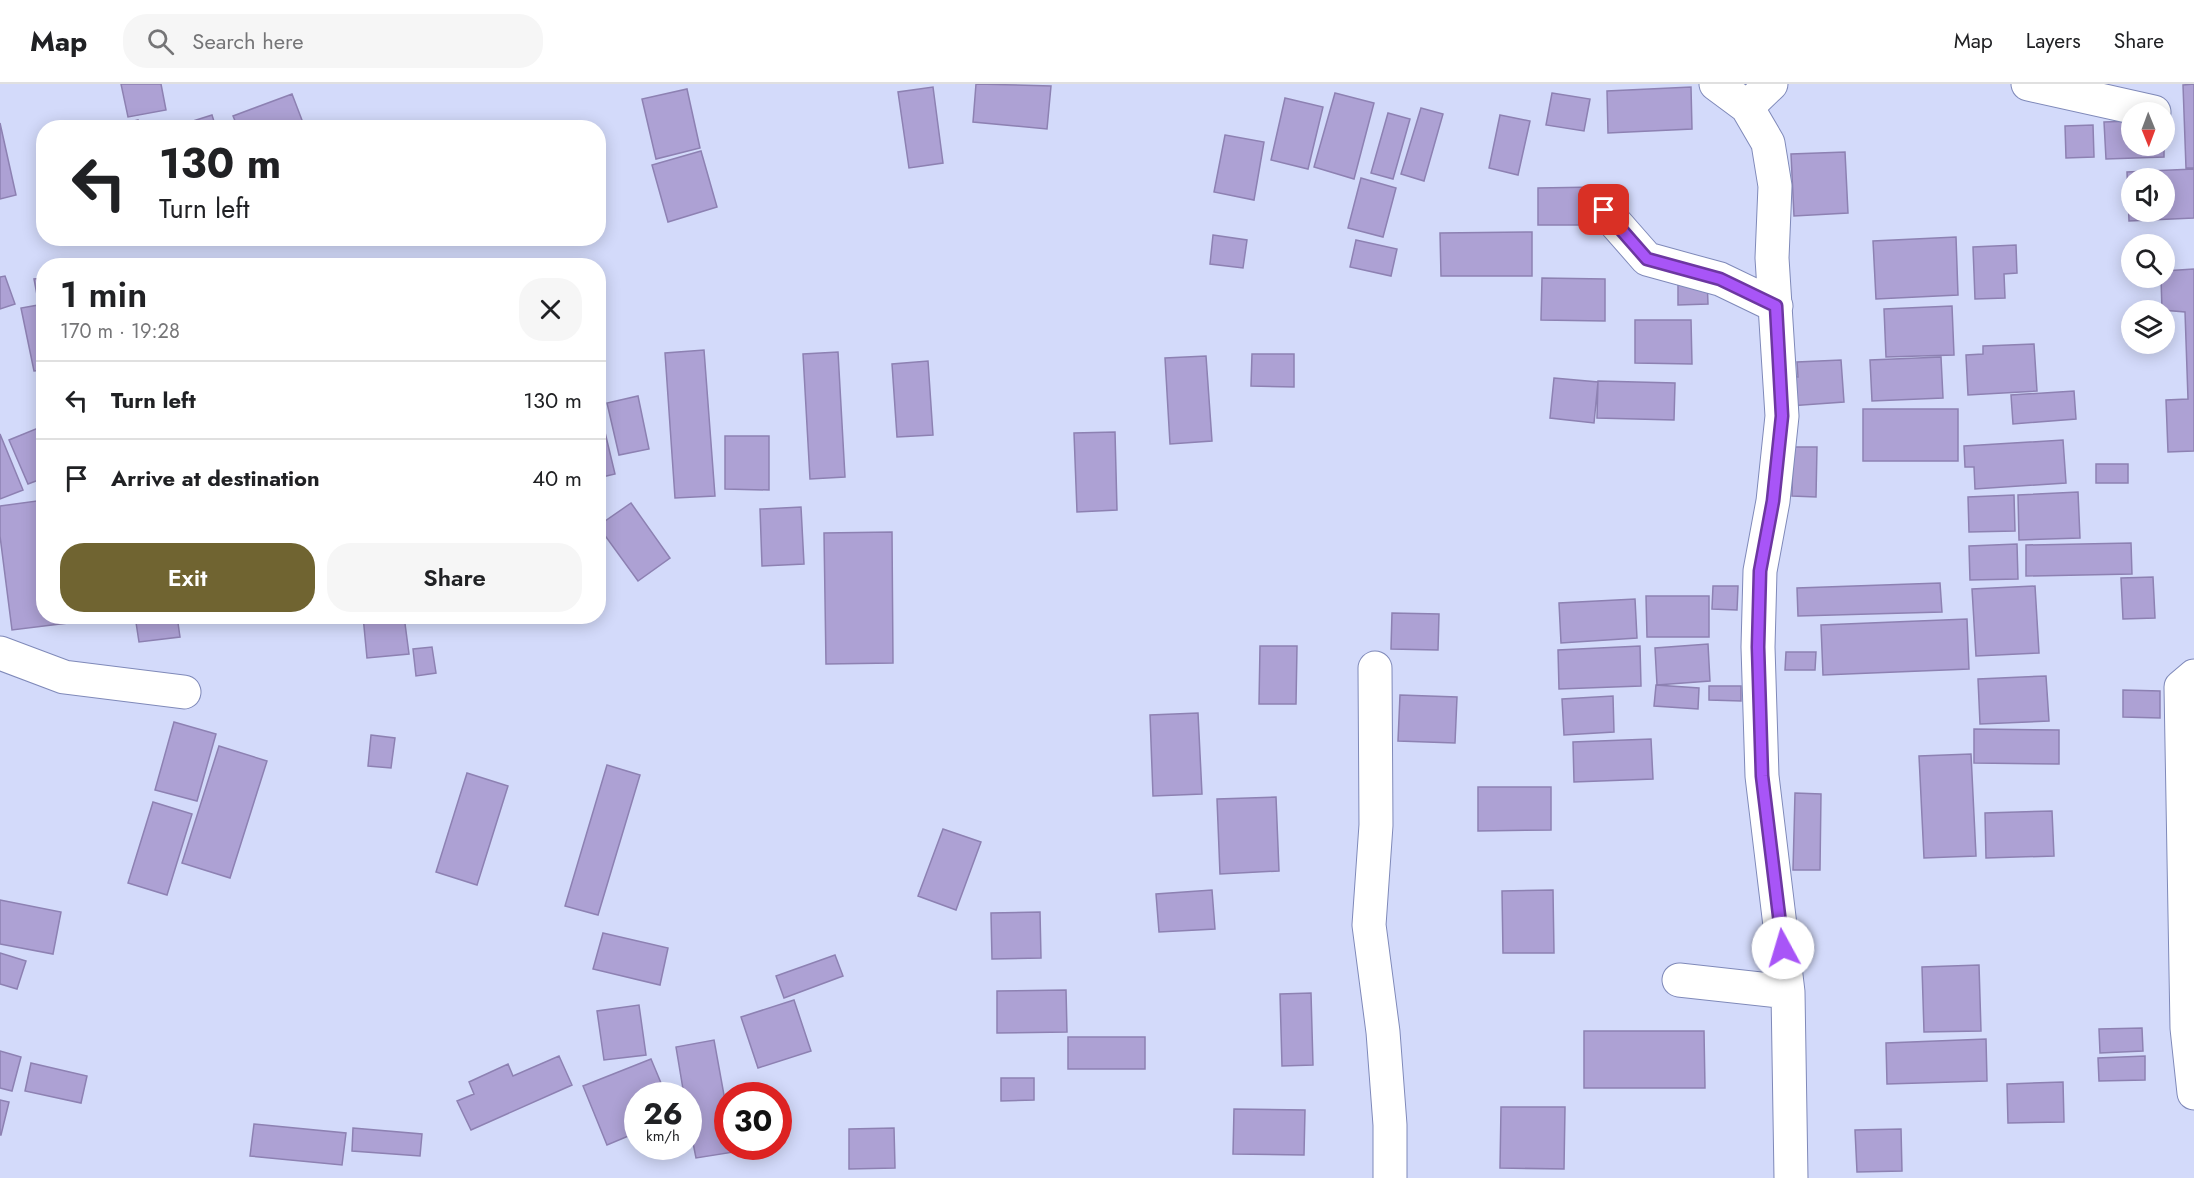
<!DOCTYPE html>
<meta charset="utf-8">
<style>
:root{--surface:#fff;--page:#f6f6f6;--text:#202124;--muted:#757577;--line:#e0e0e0;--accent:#706431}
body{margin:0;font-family:Jost,sans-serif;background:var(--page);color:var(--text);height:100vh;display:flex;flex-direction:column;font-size:22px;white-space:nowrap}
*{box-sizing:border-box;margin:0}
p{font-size:20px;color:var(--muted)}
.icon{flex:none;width:33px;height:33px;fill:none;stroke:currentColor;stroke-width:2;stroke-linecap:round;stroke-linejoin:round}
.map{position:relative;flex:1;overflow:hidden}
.details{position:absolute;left:36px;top:174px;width:570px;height:366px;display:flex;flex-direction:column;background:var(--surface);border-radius:24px;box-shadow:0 3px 15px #0003}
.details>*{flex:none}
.guide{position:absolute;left:36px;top:36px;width:570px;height:126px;border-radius:24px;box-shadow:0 3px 15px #0003;background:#fff;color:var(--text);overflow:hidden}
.needle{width:39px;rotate:179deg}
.tools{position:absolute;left:2121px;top:18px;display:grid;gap:12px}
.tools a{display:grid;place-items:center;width:54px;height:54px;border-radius:50%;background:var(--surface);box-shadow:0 3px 15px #0003;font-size:30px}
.speed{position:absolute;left:624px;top:998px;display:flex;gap:12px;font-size:30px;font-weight:700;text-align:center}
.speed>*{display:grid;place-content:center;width:78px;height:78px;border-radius:50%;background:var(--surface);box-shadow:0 3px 15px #0003;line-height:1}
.speed small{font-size:15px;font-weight:400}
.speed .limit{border:9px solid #d22;background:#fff;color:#111}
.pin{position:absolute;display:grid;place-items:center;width:51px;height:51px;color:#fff;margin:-26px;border-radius:12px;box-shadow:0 3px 9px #0006}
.me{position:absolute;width:66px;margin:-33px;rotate:354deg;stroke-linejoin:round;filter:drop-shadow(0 0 4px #0008)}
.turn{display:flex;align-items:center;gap:21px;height:126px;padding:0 24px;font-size:27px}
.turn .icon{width:78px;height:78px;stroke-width:2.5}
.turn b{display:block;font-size:42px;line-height:51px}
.round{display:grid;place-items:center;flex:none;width:63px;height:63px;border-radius:24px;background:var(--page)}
.overview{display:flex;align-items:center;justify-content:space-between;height:102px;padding:0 24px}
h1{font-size:36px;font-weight:600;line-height:45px}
.action{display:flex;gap:12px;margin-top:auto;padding:12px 24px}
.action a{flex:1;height:69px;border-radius:24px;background:var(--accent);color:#fff;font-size:24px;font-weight:600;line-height:69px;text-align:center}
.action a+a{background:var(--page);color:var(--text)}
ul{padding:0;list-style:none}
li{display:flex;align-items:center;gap:18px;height:78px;padding:0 24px;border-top:2px solid var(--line)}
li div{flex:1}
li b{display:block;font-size:22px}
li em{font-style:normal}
header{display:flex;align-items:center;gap:36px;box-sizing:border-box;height:84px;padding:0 30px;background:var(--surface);border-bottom:2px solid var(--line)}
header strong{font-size:28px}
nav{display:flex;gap:33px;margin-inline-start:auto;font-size:21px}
.search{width:420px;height:54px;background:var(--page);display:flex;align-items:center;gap:15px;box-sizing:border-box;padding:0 21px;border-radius:24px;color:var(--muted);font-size:22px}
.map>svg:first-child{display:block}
.building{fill:#ada1d4;stroke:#8d81b2;stroke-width:1.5;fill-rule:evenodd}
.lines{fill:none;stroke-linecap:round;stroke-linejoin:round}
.minor-casing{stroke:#7f89b9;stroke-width:35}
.minor{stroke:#fff;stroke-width:33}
.route-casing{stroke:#6d37a1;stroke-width:15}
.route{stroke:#a855f7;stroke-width:10}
</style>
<header>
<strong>Map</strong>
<div class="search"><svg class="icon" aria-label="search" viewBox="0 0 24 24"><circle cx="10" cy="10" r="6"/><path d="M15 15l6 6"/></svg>Search here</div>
<nav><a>Map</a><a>Layers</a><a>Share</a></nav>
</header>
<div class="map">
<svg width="2194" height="1094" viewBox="0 0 2194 1094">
<rect width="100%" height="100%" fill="#d3dafa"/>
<path class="building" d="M 121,0 L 161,0 L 166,26 L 128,33 Z
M 976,0 L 1051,2 L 1047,45 L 973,38 Z
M 2194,0 L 2194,84 L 2186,84 L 2183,1 Z
M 933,3 L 943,79 L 909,84 L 898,8 Z
M 1691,3 L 1692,45 L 1608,49 L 1607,7 Z
M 687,5 L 700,64 L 656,75 L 642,15 Z
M 1335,9 L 1374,19 L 1354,95 L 1314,83 Z
M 1552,9 L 1590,15 L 1584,47 L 1546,41 Z
M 292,10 L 305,44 L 238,44 L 233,32 Z
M 1285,14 L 1323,23 L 1308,85 L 1271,76 Z
M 1421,24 L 1443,30 L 1424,97 L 1401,90 Z
M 1388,29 L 1410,35 L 1393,95 L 1371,89 Z
M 212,31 L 216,44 L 177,44 L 177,42 Z
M 1500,31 L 1530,37 L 1518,91 L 1489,84 Z
M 138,36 L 140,44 L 108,44 Z
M 2132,37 L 2132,62 L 2164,62 L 2164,73 L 2106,75 L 2104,38 Z
M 0,39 L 16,111 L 0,115 Z
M 2093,41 L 2094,73 L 2066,74 L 2065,42 Z
M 1225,51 L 1264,58 L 1254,116 L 1214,108 Z
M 701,67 L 717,123 L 668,138 L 652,81 Z
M 1845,68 L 1848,129 L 1794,132 L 1791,70 Z
M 2194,85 L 2194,134 L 2129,137 L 2127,88 ZM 2132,94 L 2164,94 L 2164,128 L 2132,128 Z
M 1361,94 L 1396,104 L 1383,153 L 1348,144 Z
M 1596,103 L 1596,141 L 1538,141 L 1538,104 Z
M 1532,148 L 1532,192 L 1441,192 L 1440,149 Z
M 1213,151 L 1247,156 L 1243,184 L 1210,180 Z
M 1956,153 L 1958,211 L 1876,215 L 1873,157 Z
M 1356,156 L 1397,165 L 1391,192 L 1350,183 Z
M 2016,161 L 2017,189 L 2004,190 L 2005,214 L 1975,215 L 1973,163 Z
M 2194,185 L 2194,367 L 2168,368 L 2166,316 L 2188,315 L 2185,228 L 2162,226 L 2161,194 L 2164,194 L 2164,187 Z
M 5,192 L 15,220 L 0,225 L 0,193 Z
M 44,194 L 44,210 L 37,211 L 34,195 Z
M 1542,194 L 1605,195 L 1605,237 L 1541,236 Z
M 1707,194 L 1708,220 L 1678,221 L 1678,195 Z
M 44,220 L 44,286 L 34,287 L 21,224 Z
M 1952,222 L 1954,271 L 1886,273 L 1884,225 Z
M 1635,236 L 1691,236 L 1692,280 L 1635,279 Z
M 2034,260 L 2037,307 L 1968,311 L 1966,271 L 1983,270 L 1983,262 Z
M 704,266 L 715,412 L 675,414 L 665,269 Z
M 838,268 L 845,393 L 810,395 L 803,270 Z
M 1252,270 L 1294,270 L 1294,303 L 1251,302 Z
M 1206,272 L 1212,357 L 1170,360 L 1165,274 Z
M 1941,273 L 1943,314 L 1872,317 L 1870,276 Z
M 1841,276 L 1844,318 L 1789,322 L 1787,293 L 1798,293 L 1797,278 Z
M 928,277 L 933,351 L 897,353 L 892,280 Z
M 1554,294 L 1598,298 L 1594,339 L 1550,334 Z
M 1598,297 L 1675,299 L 1674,336 L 1597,334 Z
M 2074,307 L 2076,335 L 2013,340 L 2011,311 Z
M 638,312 L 649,365 L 619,371 L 607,319 Z
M 598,319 L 615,390 L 598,394 Z
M 1863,325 L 1958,325 L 1958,377 L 1863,377 Z
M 43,342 L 44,394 L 28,400 L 9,356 Z
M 1115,348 L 1117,426 L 1077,428 L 1074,349 Z
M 0,350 L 23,406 L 0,415 Z
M 725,352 L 769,352 L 769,406 L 725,405 Z
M 2063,356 L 2066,399 L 1975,405 L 1974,383 L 1965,383 L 1964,362 Z
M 1793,363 L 1817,363 L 1816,413 L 1792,412 Z
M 2096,380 L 2128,380 L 2128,399 L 2096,399 Z
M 2078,408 L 2080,454 L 2019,456 L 2018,411 Z
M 2014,411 L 2015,447 L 1969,448 L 1968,413 Z
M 44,416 L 44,532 L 84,532 L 84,537 L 12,546 L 0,452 L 0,422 Z
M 631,419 L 670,474 L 638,497 L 598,442 Z
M 801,423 L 804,480 L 762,482 L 760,425 Z
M 892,448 L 893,579 L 826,580 L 824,449 Z
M 2131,459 L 2132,490 L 2026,492 L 2026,461 Z
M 2017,460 L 2018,495 L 1970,496 L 1969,462 Z
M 2153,493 L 2155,534 L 2123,535 L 2121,494 Z
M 1940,499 L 1942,528 L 1798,532 L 1797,504 Z
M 1713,502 L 1738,502 L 1737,526 L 1712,525 Z
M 2035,502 L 2039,569 L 1976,572 L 1972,505 Z
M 1646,512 L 1709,512 L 1709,553 L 1647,553 Z
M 1635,515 L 1637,554 L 1561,559 L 1559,519 Z
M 1392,529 L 1439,530 L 1438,566 L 1391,565 Z
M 135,532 L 177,532 L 180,553 L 139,558 Z
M 363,532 L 404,532 L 409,570 L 367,574 Z
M 1967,535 L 1969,585 L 1823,591 L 1821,541 Z
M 1708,560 L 1710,597 L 1657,601 L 1655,564 Z
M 1260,562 L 1297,562 L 1296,620 L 1259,620 Z
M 1640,562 L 1641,602 L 1559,605 L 1558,566 Z
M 432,563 L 436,589 L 416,592 L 413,565 Z
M 1786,568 L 1816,568 L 1815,586 L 1785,586 Z
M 2046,592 L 2049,637 L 1980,640 L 1978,595 Z
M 1656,601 L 1699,604 L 1698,625 L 1654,622 Z
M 1709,602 L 1741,602 L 1741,617 L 1709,616 Z
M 2123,606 L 2160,607 L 2160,634 L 2123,633 Z
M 1400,611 L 1457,613 L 1455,659 L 1398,657 Z
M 1613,612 L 1614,648 L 1564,651 L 1562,615 Z
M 1198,629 L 1202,710 L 1153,712 L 1150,631 Z
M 174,638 L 216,650 L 197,717 L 155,706 Z
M 1974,645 L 2059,646 L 2059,680 L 1974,679 Z
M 371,651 L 395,654 L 391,684 L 368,682 Z
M 1651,655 L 1653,695 L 1574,698 L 1573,658 Z
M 219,662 L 267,677 L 230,794 L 182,779 Z
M 1971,670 L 1976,772 L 1924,774 L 1919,672 Z
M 607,681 L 640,691 L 598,831 L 565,822 Z
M 467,689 L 508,702 L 477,801 L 436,788 Z
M 1478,703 L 1551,703 L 1551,746 L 1478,747 Z
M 1795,709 L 1821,710 L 1820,786 L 1793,786 Z
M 1276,713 L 1279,787 L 1220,790 L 1217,715 Z
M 153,718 L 192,730 L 167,811 L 128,799 Z
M 2052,727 L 2054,772 L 1986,774 L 1985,729 Z
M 943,745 L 981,758 L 956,826 L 918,812 Z
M 1212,806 L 1215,845 L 1159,848 L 1156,810 Z
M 1553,806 L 1554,869 L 1503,869 L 1502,807 Z
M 0,816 L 61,828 L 53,870 L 0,860 Z
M 1040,828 L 1041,874 L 992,875 L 991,829 Z
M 603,849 L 668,864 L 660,901 L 593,885 Z
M 0,869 L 26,877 L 17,905 L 0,900 Z
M 835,871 L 843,892 L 784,914 L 776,892 Z
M 1979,881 L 1981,947 L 1924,948 L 1922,883 Z
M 1066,906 L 1067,948 L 997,949 L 997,907 Z
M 1311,909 L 1313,981 L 1282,982 L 1280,910 Z
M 794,916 L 811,967 L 758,984 L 741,933 Z
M 639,921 L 646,971 L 604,976 L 597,927 Z
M 2142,944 L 2143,967 L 2100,969 L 2099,945 Z
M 1584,947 L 1704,947 L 1705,1004 L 1584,1004 Z
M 1068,953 L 1145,953 L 1145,985 L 1068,985 Z
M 1986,955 L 1987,997 L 1887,1000 L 1886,959 Z
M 714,956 L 728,1033 L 728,1062 L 733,1062 L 734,1068 L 696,1074 L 688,1034 L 688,1011 L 684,1011 L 676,963 Z
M 0,967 L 21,973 L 12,1007 L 0,1004 Z
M 559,972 L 572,1001 L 471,1046 L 457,1017 L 474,1010 L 469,998 L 508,980 L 513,992 Z
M 2145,972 L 2145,996 L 2099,997 L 2098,974 Z
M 651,975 L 666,1011 L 638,1011 L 638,1048 L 607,1061 L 583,1002 Z
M 31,979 L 87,992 L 81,1019 L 25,1007 Z
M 1001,994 L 1034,994 L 1034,1016 L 1001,1017 Z
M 2063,998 L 2064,1038 L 2008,1039 L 2007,1000 Z
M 0,1016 L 9,1018 L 1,1051 L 0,1051 Z
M 1501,1023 L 1565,1023 L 1564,1085 L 1500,1084 Z
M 1234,1025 L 1305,1026 L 1304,1071 L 1233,1070 Z
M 254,1040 L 346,1049 L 342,1081 L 250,1072 Z
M 353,1044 L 422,1050 L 420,1072 L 352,1067 Z
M 894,1044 L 895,1084 L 849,1085 L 849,1045 Z
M 1901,1045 L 1902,1087 L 1857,1088 L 1855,1046 Z"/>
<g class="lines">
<g class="minor-casing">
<path id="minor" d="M 1716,0 L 1747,23 L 1768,59 L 1775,102 L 1772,174 L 1782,332 L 1773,417 L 1760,487 L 1758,563 L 1762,692 L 1788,908 L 1791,1094
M 2028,0 L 2154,28
M 1747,23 L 1771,0
M 1604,126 L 1647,175 L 1720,195 L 1776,222
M 0,569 L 64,593 L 184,608
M 1375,584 L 1376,741 L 1369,841 L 1383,948 L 1390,1041 L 1390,1094
M 2194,592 L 2181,603 L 2187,944 L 2194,1009
M 1679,896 L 1788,908"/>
</g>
<use href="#minor" class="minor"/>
</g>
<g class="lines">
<g class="route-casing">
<path id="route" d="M 1604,126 L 1647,175 L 1720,195 L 1776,222 L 1782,332 L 1773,417 L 1760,487 L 1758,563 L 1762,692 L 1783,864"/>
</g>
<use href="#route" class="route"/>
</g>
</svg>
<div class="tools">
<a><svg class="needle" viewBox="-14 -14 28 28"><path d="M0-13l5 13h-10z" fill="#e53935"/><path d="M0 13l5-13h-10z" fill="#757577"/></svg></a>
<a><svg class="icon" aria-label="sound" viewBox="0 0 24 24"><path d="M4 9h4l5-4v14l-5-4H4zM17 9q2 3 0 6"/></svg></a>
<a><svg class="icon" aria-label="search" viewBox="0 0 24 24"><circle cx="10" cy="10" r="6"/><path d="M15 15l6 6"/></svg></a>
<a><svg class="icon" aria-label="layers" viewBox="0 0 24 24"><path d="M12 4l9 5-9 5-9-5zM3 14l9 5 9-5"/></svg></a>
</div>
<div class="speed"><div>26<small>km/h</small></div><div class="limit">30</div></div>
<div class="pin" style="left:1604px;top:126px;background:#d93025"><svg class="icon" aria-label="arrive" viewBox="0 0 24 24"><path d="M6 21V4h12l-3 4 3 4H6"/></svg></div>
<svg class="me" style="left:1783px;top:864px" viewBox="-20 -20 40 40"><circle r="19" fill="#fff"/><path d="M0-13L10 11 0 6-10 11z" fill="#a855f7"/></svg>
<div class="guide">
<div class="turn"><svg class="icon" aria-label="left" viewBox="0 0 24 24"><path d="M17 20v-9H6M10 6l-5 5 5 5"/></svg><div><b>130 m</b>Turn left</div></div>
</div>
<section class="details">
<div class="overview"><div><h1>1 min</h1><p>170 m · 19:28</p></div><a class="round"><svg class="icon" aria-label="close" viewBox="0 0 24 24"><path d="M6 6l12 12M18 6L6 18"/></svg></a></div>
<ul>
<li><svg class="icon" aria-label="left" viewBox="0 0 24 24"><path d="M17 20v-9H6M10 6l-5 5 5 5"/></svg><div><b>Turn left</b></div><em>130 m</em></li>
<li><svg class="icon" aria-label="arrive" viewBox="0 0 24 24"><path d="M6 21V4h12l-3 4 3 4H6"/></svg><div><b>Arrive at destination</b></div><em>40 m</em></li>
</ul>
<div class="action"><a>Exit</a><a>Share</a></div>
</section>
</div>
